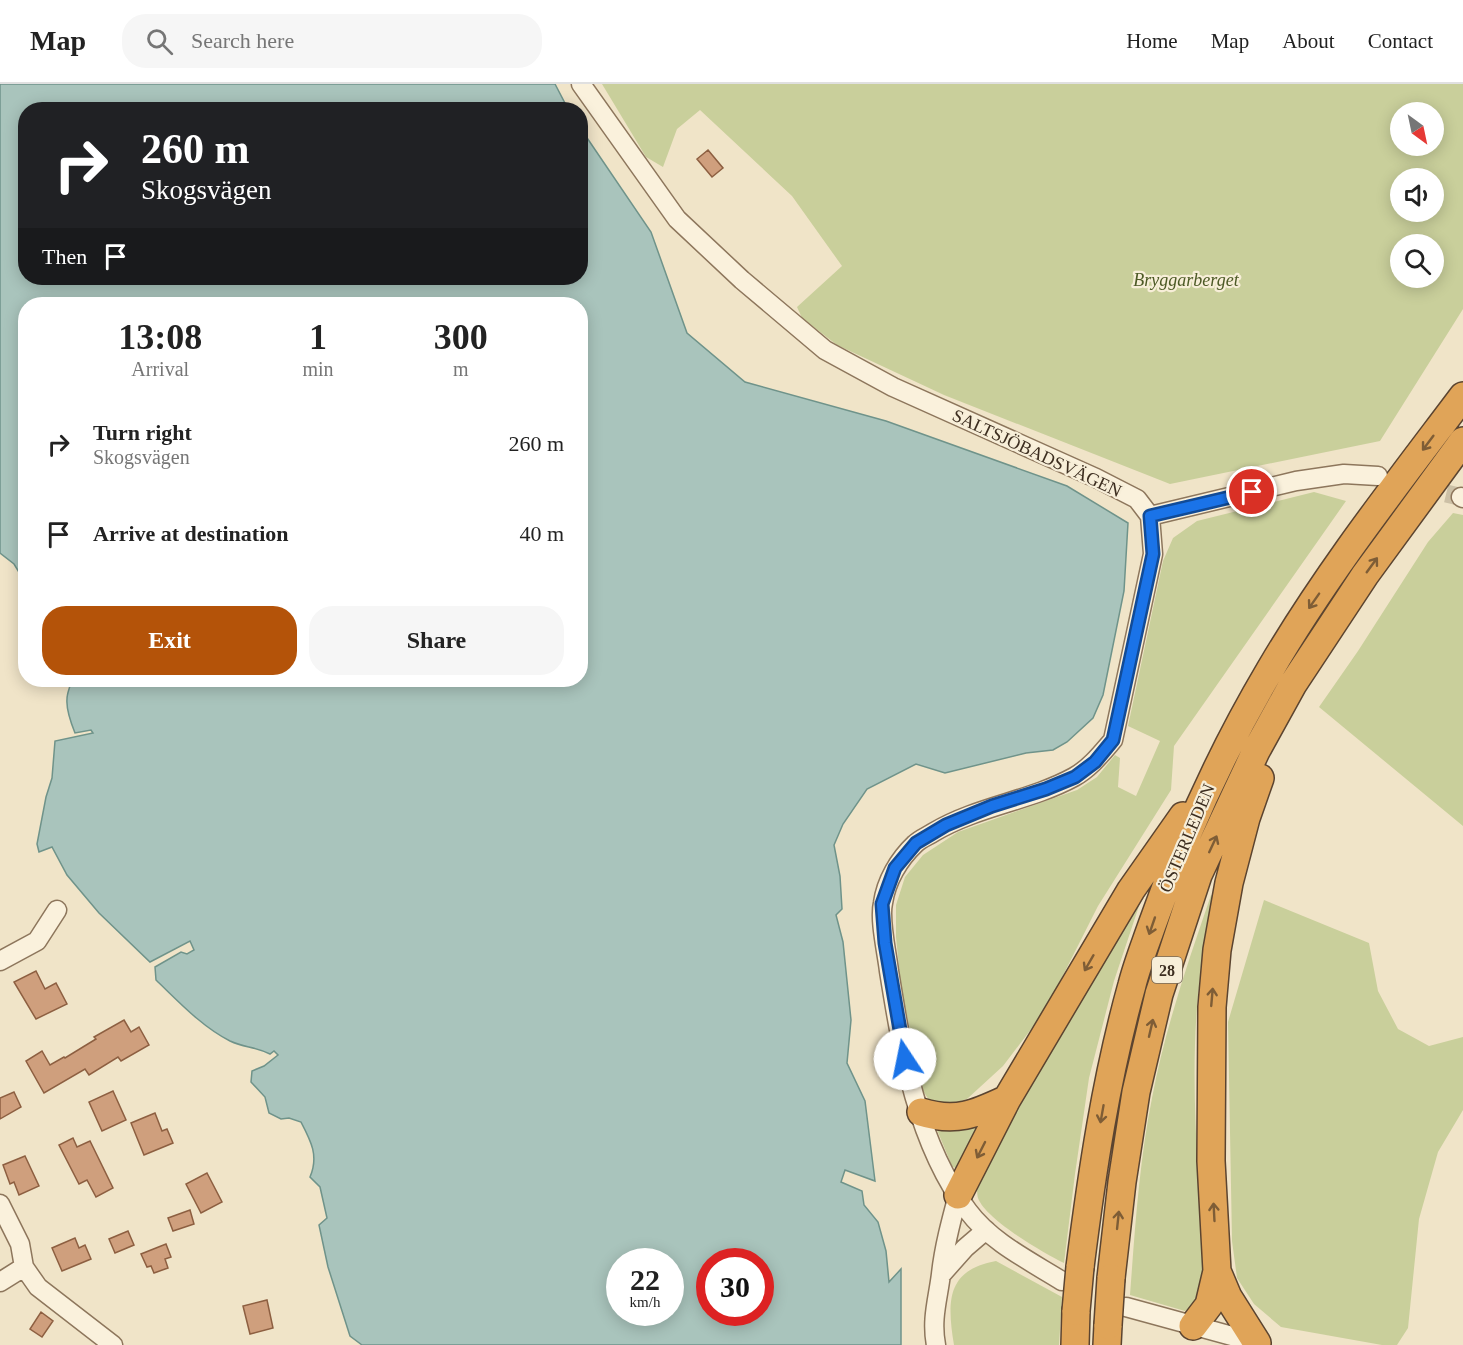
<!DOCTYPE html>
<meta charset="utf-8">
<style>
:root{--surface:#fff;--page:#f6f6f6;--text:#222;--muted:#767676;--line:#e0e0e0;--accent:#b45309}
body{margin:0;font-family:Georgia,serif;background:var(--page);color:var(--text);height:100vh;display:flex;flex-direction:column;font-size:22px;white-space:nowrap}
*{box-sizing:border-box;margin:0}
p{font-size:20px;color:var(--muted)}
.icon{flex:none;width:33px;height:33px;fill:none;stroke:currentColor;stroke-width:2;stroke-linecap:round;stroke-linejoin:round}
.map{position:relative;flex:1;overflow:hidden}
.details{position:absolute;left:18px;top:213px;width:570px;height:390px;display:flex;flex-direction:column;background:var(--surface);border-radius:24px;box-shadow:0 3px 15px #0003}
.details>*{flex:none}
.banner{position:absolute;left:18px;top:18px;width:570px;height:183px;border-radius:24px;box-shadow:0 3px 15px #0003;background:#202124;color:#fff;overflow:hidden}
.needle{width:39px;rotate:147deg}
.tools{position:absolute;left:1390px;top:18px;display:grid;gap:12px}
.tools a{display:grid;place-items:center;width:54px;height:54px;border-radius:50%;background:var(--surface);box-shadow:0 3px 15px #0003;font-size:30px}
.speed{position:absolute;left:606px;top:1164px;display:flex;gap:12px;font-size:30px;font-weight:700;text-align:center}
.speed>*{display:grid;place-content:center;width:78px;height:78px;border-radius:50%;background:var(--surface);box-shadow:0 3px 15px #0003;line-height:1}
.speed small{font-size:15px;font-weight:400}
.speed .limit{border:9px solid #d22;background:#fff;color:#111}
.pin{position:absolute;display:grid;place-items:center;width:51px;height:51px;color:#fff;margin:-26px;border:3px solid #fff;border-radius:50%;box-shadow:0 2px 6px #0007}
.me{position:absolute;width:66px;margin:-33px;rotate:349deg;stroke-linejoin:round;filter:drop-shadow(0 0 4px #0008)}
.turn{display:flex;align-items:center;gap:21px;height:126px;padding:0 24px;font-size:27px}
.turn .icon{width:78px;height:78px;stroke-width:2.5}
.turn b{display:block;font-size:42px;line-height:51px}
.then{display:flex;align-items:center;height:57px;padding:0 24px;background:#0003;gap:12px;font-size:22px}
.eta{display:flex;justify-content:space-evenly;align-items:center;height:102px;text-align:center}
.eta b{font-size:36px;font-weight:800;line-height:42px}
.primary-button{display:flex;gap:12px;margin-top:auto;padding:12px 24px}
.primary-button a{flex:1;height:69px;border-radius:24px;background:var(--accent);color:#fff;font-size:24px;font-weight:800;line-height:69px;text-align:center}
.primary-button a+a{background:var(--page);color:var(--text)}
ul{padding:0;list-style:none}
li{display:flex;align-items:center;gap:18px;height:90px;padding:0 24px}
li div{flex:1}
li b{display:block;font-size:22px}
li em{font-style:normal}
header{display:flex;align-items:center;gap:36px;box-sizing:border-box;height:84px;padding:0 30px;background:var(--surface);border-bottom:2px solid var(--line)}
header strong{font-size:28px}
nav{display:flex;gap:33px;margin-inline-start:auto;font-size:21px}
.search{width:420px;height:54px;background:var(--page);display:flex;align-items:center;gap:15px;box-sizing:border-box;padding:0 21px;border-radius:24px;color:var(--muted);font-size:22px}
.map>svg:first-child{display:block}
.green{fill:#c9cf9b;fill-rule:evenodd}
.water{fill:#a9c4bc;stroke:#6f938a;stroke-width:1.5;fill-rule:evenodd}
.building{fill:#cf9f7d;stroke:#8d5f41;stroke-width:1.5}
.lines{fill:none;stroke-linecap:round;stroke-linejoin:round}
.minor-tunnel{stroke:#ccc0a6;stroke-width:18;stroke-dasharray:18 9;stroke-linecap:butt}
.minor-casing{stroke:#8d765c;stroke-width:21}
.highway-casing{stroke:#5b4430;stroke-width:30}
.minor{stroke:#faf1dc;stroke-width:18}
.highway{stroke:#e0a458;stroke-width:27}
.highway-bridge-casing{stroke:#5b4430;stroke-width:30;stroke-linecap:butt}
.highway-bridge{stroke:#e0a458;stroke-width:27}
.oneway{stroke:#7e5d36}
.route-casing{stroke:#114b97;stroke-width:15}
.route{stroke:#1a73e8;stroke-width:10}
.labels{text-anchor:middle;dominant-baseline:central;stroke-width:4.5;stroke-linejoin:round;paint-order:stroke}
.shield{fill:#f7eed8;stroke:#756857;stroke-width:1.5}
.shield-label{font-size:16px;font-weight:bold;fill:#3d2e20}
.park-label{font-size:18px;font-style:italic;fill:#4d5a26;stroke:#f7eed8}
.street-label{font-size:18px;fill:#3d2e20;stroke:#f7eed8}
</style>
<header>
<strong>Map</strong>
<div class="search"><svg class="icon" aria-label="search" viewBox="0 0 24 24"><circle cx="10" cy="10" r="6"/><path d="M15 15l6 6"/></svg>Search here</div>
<nav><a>Home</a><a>Map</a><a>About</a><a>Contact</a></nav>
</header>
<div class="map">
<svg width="1463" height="1261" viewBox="0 0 1463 1261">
<rect width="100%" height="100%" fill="#f0e4c8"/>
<path class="green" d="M 602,0 L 1463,0 L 1463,225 L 1380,357 L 1170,400 L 944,311 L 837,261 L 802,234 L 797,223 L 842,182 L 792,112 L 700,26 L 677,45 L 663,83 L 646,73 ZM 1434,28 L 1434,62 L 1401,62 L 1401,28 ZM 1434,94 L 1434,128 L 1401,128 L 1401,94 ZM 1434,160 L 1434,194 L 1401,194 L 1401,160 Z
M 1314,408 L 1346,417 L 1174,662 L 1171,706 L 1098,822 L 1045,927 L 1003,982 L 967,1015 L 944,1022 L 931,1019 L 923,1007 L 901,903 L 896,853 L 896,821 L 905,793 L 923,771 L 958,748 L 1077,706 L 1097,693 L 1115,671 L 1120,674 L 1118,703 L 1136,712 L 1160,657 L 1128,642 L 1163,477 L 1173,454 L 1197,437 Z
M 1453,429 L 1463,431 L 1463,742 L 1319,623 L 1358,567 L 1428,458 Z
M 1211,811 L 1216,814 C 1208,850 1200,886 1197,923 C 1190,1013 1200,1104 1204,1194 C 1201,1208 1199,1219 1185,1227 L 1130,1211 C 1135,1145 1139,1079 1152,1014 C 1165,945 1188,878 1211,811 Z
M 1137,815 L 1141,816 L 1114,897 L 1089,994 L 1075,1090 L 1064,1179 C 1044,1169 986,1136 978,1114 C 977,1111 977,1104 977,1100 L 1026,1008 Z
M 1264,816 L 1369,859 L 1378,907 L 1398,945 L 1429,962 L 1463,953 L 1463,1026 L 1438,1068 L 1419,1135 L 1408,1244 L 1397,1261 L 1382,1261 L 1281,1243 L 1254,1220 L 1237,1194 L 1232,1157 L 1228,938 Z
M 985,1035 L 957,1085 L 952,1082 L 935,1041 Z
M 996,1177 L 1062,1213 L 1059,1261 L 954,1261 C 947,1218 946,1186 996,1177 Z"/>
<path class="water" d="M 0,0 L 555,0 L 568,25 L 26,26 L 26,194 L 580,194 L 581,45 L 651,148 L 687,249 L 745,298 L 886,337 L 1067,402 L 1128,439 L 1124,507 L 1103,611 L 1093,634 L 1067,658 L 1053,666 L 1026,669 L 945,689 L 916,680 L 867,705 L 843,740 L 834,761 L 840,792 L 842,825 L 836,831 L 843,858 L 851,936 L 847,979 L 865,1017 L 875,1097 L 845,1086 L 841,1098 L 862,1107 L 864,1121 L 878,1138 L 886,1167 L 889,1198 L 901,1185 L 901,1261 L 362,1261 L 350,1252 L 328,1183 L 319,1141 L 327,1134 L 320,1103 L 310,1093 C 319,1072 311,1057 301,1038 L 289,1034 L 281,1035 L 269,1029 L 265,1013 L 251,998 L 252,987 L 264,982 L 278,971 L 274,967 L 270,970 C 254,962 245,964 230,957 C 202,943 178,917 156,896 L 155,883 L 181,868 L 187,870 L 194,866 L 190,857 L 150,878 L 99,829 L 67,791 L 52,763 L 39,768 L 37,760 L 46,713 L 52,694 L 55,657 L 93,649 L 91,646 L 75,649 C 71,639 66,626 67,615 C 67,608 71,602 71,596 L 580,596 L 580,220 L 26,220 L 25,498 L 14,480 L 0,469 ZM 620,1178 L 670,1178 L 670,1228 L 620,1228 ZM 710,1178 L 760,1178 L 760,1228 L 710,1228 Z"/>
<path class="building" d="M 708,66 L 723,84 L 712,93 L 697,75 Z
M 36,887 L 45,905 L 56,899 L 67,920 L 36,935 L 14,898 Z
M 124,936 L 131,948 L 139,943 L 149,961 L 121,977 L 118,973 L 89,991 L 85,985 L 44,1009 L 26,977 L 42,967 L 50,981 L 64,973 L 65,974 L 96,955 L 94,953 Z
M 113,1007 L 126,1036 L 102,1047 L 89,1018 Z
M 14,1008 L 21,1023 L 0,1035 L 0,1014 Z
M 155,1029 L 162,1047 L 167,1045 L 173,1059 L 144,1071 L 131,1039 Z
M 73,1054 L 77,1063 L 90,1057 L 113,1104 L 96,1113 L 87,1096 L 79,1100 L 59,1061 Z
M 25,1072 L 39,1102 L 19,1111 L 14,1098 L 10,1100 L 3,1081 Z
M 207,1089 L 222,1118 L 201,1129 L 186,1100 Z
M 190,1126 L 194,1140 L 173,1147 L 168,1134 Z
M 128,1147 L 134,1161 L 115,1169 L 109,1155 Z
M 75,1154 L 79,1164 L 85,1161 L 91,1175 L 62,1187 L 52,1164 Z
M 166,1160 L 171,1173 L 165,1175 L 168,1184 L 154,1189 L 151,1182 L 147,1183 L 141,1170 Z
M 267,1216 L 273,1244 L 250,1250 L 243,1222 Z
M 41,1228 L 53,1237 L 42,1253 L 30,1245 Z"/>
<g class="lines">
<path class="minor-tunnel" d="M 1420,403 L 1461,413"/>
<g class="minor-casing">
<path id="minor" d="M 581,0 L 677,135 L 742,196 L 825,266 L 893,303 L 1096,394 L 1137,415 L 1150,432 L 1153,470 L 1113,656 C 1101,670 1090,684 1074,693 C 1030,717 978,722 934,748 C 928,752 920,755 915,760 C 899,775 886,797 883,819 C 879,836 887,869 889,887 C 902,968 917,1059 968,1127 C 991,1158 1030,1177 1062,1197
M 1461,413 L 1463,414
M 1150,432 L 1296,397 L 1344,390 L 1378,392
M 0,877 L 37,857 L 57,826
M 0,1120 L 20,1160 L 24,1183 L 38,1203 L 113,1261
M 941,1191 L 965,1164 L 986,1146
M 0,1198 L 24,1183
M 1126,1223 L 1261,1260
M 936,1261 C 931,1235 938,1215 941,1190 C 944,1163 951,1137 958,1111"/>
</g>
<g class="highway-casing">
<path id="highway" d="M 921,1028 C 956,1039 975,1030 1007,1015
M 958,1111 L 1007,1015 L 1131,806 L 1183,732
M 1080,1183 C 1092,1088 1106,994 1132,901 C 1137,881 1145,861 1152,841 C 1183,753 1222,667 1270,586 C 1326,490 1396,401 1463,312
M 1217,1187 L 1228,1213 L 1257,1259
M 1111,1194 L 1122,1098 L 1136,1008 L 1159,910 L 1198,791 L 1256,667 L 1293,600 L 1365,491 L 1463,357
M 1193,1242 L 1209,1221 L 1217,1187 L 1211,1077 L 1212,923 L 1217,866 L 1229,799 L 1246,734 L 1260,694
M 1075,1261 L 1076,1227
M 1107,1261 L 1108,1241"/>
</g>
<use href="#minor" class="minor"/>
<use href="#highway" class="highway"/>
<g class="highway-bridge-casing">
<path id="highway-bridge" d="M 1076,1227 L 1080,1183
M 1108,1241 L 1111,1194"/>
</g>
<use href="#highway-bridge" class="highway-bridge"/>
</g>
<defs><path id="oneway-shaft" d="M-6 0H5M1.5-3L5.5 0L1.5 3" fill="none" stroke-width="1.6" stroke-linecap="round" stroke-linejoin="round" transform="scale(1.5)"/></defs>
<g class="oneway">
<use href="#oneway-shaft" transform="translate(1428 359) rotate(127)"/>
<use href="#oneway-shaft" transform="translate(1372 481) rotate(-54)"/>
<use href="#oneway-shaft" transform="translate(1314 517) rotate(125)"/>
<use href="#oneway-shaft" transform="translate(1213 760) rotate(-65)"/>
<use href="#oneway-shaft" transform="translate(1152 842) rotate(109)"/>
<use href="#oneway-shaft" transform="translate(1089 879) rotate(120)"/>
<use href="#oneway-shaft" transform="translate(1212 913) rotate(-85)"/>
<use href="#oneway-shaft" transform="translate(1151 944) rotate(-77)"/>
<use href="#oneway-shaft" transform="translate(1102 1030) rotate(100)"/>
<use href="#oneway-shaft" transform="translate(981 1066) rotate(117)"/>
<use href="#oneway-shaft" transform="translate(1214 1128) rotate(-93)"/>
<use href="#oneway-shaft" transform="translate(1118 1136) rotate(-84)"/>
</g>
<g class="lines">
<g class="route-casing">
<path id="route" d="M 905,975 L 885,859 L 882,820 L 895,784 L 916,759 L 946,741 L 992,722 L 1046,705 L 1075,693 L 1095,678 L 1113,656 L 1153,470 L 1150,432 L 1252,408"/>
</g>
<use href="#route" class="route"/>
</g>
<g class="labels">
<rect class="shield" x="1152" y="873" width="30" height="26" rx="4.5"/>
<g class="shield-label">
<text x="1167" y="886">28</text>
</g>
<g class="park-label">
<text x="1186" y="196">Bryggarberget</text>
</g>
<g class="street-label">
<text transform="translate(1037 369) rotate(25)">SALTSJÖBADSVÄGEN</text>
<text transform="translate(1187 754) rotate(-67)">ÖSTERLEDEN</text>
</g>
</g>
</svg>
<div class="tools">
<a><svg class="needle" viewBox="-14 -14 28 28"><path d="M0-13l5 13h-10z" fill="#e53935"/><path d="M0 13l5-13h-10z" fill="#767676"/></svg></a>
<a><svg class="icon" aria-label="sound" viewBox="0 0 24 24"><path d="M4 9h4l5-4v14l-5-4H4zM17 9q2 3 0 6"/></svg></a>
<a><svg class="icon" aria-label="search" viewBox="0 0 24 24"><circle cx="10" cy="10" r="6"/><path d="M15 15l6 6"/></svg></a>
</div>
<div class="speed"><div>22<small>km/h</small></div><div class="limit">30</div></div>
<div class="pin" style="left:1252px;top:408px;background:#d93025"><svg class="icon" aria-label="arrive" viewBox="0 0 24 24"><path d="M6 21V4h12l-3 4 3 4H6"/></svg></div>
<svg class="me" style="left:905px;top:975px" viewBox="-20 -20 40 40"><circle r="19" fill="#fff"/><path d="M0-13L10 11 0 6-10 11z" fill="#1a73e8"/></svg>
<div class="banner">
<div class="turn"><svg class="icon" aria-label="right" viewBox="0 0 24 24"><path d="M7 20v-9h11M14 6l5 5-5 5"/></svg><div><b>260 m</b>Skogsvägen</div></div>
<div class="then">Then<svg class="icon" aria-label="arrive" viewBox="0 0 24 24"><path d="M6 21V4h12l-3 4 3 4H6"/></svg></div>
</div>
<section class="details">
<div class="eta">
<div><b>13:08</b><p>Arrival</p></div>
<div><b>1</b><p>min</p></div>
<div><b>300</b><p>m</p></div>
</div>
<ul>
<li><svg class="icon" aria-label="right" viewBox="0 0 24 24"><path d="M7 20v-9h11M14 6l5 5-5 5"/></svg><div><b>Turn right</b><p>Skogsvägen</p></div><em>260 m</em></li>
<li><svg class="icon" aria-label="arrive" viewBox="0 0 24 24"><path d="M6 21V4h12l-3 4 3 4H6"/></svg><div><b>Arrive at destination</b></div><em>40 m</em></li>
</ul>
<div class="primary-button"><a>Exit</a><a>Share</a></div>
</section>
</div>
